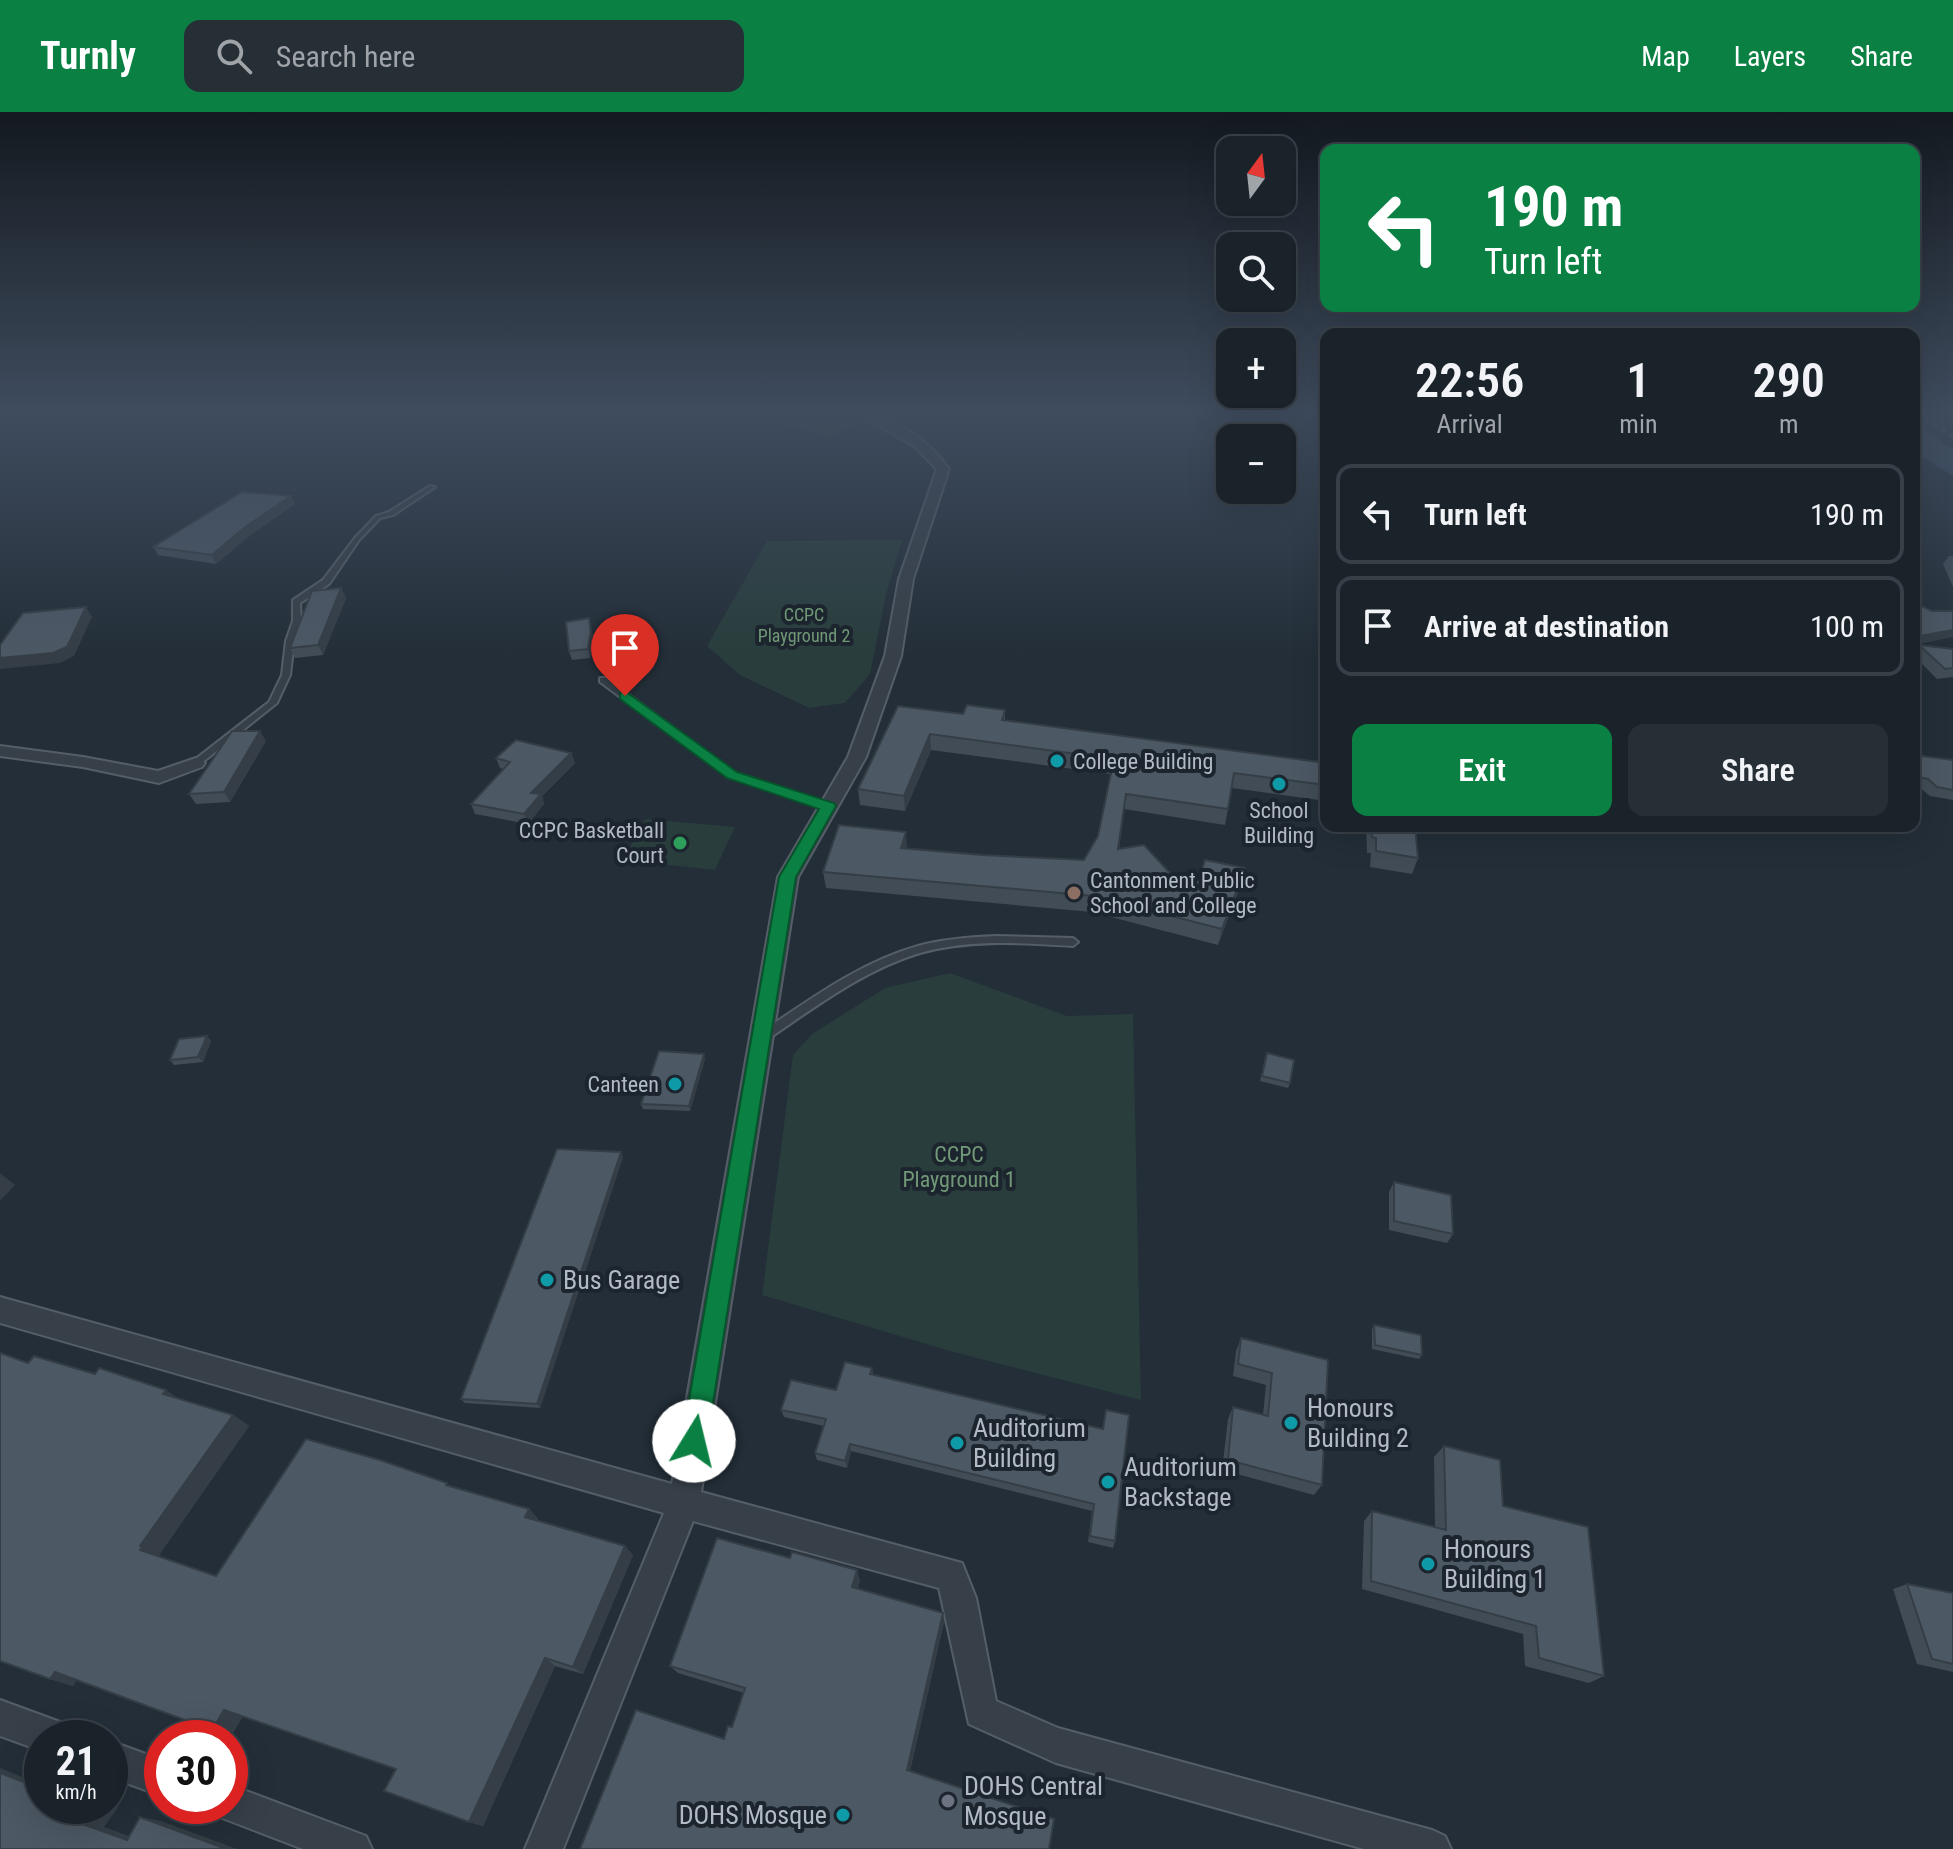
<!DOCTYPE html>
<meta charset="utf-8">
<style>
:root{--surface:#1a222a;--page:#272f36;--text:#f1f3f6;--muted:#9fa4a8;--line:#383f47;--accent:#0b8043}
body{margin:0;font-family:"Roboto Condensed",sans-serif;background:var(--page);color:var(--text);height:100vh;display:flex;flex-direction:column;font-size:30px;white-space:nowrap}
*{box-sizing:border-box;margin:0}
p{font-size:26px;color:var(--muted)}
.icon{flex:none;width:44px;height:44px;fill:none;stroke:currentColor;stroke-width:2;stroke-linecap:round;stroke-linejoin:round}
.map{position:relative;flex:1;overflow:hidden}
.sheet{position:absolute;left:1320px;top:216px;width:600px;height:504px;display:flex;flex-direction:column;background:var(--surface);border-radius:16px;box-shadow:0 8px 32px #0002,0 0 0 2px var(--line)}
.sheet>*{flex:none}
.banner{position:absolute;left:1320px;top:32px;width:600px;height:168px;border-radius:16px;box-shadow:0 8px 32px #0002,0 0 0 2px var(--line);background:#0b8043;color:#fff;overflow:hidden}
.needle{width:52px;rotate:15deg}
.buttons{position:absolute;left:1216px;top:24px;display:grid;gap:16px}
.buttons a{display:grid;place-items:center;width:80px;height:80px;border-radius:16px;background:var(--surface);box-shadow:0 8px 32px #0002,0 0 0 2px var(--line);font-size:40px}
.speed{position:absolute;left:24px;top:1608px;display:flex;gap:16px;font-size:40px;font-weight:700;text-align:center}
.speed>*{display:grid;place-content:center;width:104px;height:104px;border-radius:50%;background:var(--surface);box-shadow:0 8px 32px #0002,0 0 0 2px var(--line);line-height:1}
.speed small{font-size:20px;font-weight:400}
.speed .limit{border:12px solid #d22;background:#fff;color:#111}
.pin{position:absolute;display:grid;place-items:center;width:68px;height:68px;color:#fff;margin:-82px -34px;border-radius:50% 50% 50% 0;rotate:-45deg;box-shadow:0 0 8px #0007}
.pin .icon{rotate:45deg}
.me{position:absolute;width:88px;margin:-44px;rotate:9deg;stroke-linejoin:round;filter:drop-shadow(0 0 6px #0008)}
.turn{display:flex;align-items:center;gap:28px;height:168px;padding:0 32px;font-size:36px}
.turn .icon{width:104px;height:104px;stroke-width:2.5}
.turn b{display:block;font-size:56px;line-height:68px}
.eta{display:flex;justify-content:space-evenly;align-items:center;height:136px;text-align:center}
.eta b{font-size:48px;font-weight:600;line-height:56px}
.button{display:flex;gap:16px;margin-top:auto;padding:16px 32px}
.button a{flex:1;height:92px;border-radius:16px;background:var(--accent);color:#fff;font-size:32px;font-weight:600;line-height:92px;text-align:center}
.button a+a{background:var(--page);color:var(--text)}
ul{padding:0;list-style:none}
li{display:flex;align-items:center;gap:24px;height:100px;margin:0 16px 12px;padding:0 16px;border:4px solid var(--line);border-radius:16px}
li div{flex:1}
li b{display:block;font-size:30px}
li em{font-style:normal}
header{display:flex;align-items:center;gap:48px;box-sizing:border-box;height:112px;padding:0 40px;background:var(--accent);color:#fff}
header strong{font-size:38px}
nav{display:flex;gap:44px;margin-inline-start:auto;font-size:28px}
.search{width:560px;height:72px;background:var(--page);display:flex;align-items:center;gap:20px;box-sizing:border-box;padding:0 28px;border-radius:16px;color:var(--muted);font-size:30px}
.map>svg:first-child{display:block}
.green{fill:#283d3c}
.water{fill:#394d61}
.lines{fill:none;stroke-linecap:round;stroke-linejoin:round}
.lane-casing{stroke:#555e67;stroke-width:4}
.street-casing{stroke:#555e67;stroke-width:4}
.lane{fill:#374049;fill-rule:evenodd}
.street{fill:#374049;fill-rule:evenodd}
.rail{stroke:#596470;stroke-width:4;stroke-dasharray:5 5;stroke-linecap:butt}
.wall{fill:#414c56}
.shaded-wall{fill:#353e46}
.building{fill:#4c5864;stroke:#353e46;stroke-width:2}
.route{fill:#0b8043;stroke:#07532c;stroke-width:2}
.culture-dot{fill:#0f9aa8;stroke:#1c252e;stroke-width:3}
.leisure-dot{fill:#2e9e5b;stroke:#1c252e;stroke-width:3}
.education-dot{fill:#8d6e63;stroke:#1c252e;stroke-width:3}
.worship-dot{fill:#6b7280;stroke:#1c252e;stroke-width:3}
.labels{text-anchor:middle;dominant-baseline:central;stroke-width:8;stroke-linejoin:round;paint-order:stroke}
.far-park-label{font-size:18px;fill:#719978;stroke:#1c252e}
.poi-label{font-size:22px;fill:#b2bbc5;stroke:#1c252e;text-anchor:start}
.park-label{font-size:22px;fill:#719978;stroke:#1c252e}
.near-poi-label{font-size:26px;fill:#b2bbc5;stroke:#1c252e;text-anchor:start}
</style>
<header>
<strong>Turnly</strong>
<div class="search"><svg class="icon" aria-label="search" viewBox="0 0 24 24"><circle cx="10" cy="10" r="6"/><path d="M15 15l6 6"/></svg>Search here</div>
<nav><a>Map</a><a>Layers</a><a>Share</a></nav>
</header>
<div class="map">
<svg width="1953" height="1737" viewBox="0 0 1953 1737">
<rect width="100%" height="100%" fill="#232e38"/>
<path class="green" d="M 780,301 L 850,301 L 867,309 L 829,325 L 768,307 Z
M 902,428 L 886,483 L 870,562 L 845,591 L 809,596 L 740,563 L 707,534 L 767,429 Z
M 645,707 L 735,715 L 715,758 L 623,748 Z
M 950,861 L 1067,904 L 1133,902 L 1141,1288 L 950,1239 L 762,1183 L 793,943 L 812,922 L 885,876 Z"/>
<path class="water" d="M 1914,316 L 1922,316 L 1953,337 L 1953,364 L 1914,339 Z"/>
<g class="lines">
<g class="lane-casing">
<path id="lane" d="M 430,374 L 435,375 L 393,403 L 380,406 L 359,428 L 329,472 L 300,491 L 301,509 L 294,529 L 290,563 L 277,591 L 199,653 L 193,653 L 193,649 L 269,590 L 282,563 L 286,529 L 293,509 L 293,488 L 323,468 L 355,426 L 376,404 L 389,400 Z
M 600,566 L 606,566 L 735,661 L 831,692 L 833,694 L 831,696 L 825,696 L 729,665 L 600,570 Z
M 997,824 L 1073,826 L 1078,830 L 1073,834 C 1022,831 969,827 920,841 C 863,858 814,896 765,929 L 757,929 L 755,926 L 757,923 C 808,889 858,851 918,834 C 943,827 970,825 997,824 Z"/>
</g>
<g class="street-casing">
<path id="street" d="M 857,301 C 890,298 931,331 949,357 L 913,467 L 901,544 L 866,645 L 798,765 L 701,1380 L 962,1451 L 976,1486 L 996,1589 L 1058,1616 L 1432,1718 L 1445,1724 L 1451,1737 L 1364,1737 L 1056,1651 L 969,1612 L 939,1476 L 693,1409 L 563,1737 L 525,1737 L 664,1401 L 0,1211 L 0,1185 L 672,1372 L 778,765 L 848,645 L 885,544 L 899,467 L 937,357 L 914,334 Z
M 0,634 L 83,645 L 158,659 L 196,646 L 205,651 L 202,655 L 159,671 L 83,655 L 0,644 Z
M 0,1588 L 68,1613 L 73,1626 L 42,1626 L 42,1639 L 0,1624 Z
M 110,1629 L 162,1648 L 162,1684 L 110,1665 Z
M 230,1673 L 366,1724 L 372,1737 L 303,1737 L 217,1704 L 213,1694 L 230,1694 Z"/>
</g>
<use href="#lane" class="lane"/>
<use href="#street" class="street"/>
<path class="rail" d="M 1916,301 L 1953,325"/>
</g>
<path class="wall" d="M 291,384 L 295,392 L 249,424 L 216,452 L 158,443 L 153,435 Z
M 1949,444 L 1953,444 L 1953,475 L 1943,452 Z
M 341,476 L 346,486 L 323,543 L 295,546 L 290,536 Z
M 589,506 L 594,530 L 590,546 L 572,548 L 569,539 Z
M 1919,533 L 1953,537 L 1953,565 L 1937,567 L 1914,544 L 1914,540 Z
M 898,594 L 963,602 L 1005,598 L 1005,608 L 1326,651 L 1326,689 L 1232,676 L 1225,713 L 1124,697 L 1119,737 L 1182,774 L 1199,768 L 1241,772 L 1218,833 L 1092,800 L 826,776 L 823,760 L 906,736 L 982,743 L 1084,748 L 1098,724 L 1111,662 L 931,638 L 905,699 L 860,693 L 858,677 Z
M 266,629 L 230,690 L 196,692 L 189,682 Z
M 571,641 L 575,651 L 542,684 L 544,692 L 528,712 L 475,702 L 471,692 L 503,657 L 500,656 L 496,646 Z
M 1914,643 L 1953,648 L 1953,688 L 1930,684 L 1920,676 L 1914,675 Z
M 1366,714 L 1415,714 L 1418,746 L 1412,762 L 1370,755 L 1371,741 L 1367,741 Z
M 207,924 L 211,929 L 203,950 L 174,953 L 170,948 Z
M 1265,946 L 1290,971 L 1288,976 L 1260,969 Z
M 705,947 L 690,999 L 643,997 L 641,992 Z
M 623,1045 L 540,1296 L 465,1291 L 461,1287 Z
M 1394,1070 L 1453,1122 L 1447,1131 L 1389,1118 L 1389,1080 Z
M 1374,1213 L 1422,1243 L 1419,1247 L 1372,1237 L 1372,1217 Z
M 1241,1226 L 1328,1248 L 1322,1373 L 1314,1383 L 1222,1358 L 1228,1307 L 1233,1295 L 1263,1303 L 1266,1273 L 1233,1264 L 1236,1239 Z
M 28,1251 L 178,1287 L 233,1303 L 249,1314 L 159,1443 L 161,1444 L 161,1446 L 216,1464 L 452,1375 L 529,1397 L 538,1407 L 538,1408 L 625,1434 L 633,1443 L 583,1562 L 555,1554 L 483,1714 L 469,1710 L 396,1657 L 243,1604 L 231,1624 L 76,1568 L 73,1574 L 50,1567 Z
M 872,1256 L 873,1263 L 1103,1317 L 1106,1298 L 1115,1429 L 1113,1436 L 1088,1430 L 1092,1399 L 851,1339 L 847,1356 L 817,1348 L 815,1341 L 824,1314 L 784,1305 L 781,1298 L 836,1278 Z
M 1444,1334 L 1503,1394 L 1604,1564 L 1589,1571 L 1525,1554 L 1523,1522 L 1362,1477 L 1364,1409 L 1372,1399 L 1435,1415 L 1434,1345 Z
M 860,1468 L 858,1476 L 944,1510 L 910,1659 L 724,1627 L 732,1615 L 744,1581 L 678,1561 L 670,1554 Z
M 1907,1472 L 1953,1481 L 1953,1560 L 1917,1552 L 1893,1477 Z"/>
<path class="shaded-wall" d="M 291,384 L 295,392 L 249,424 L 216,452 L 212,443 L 245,415 Z
M 341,476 L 346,486 L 323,543 L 318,533 Z
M 86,495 L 92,505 L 74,544 L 60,551 L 0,557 L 0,546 Z
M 589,506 L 594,530 L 590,546 L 588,537 Z
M 1953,518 L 1953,525 L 1914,533 L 1914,525 Z
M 260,619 L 266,629 L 230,690 L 224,680 Z
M 930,622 L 931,638 L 905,699 L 904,684 Z
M 571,641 L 575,651 L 542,684 L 544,692 L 528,712 L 524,702 L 531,681 Z
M 906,720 L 907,735 L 902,752 L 901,736 Z
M 1245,756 L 1241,772 L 1218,833 L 1222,817 Z
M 207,924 L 211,929 L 203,950 L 198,945 Z
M 704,942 L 705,947 L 690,999 L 689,994 Z
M 621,1040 L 623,1045 L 540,1296 L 537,1292 Z
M 0,1061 L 15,1073 L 0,1089 Z
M 166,1278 L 183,1290 L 163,1282 Z
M 233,1303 L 249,1314 L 159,1443 L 161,1444 L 159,1448 L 140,1438 L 140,1434 Z
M 850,1332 L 851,1339 L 847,1356 L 845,1349 Z
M 529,1397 L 538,1407 L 535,1415 L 525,1405 Z
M 625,1434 L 633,1443 L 583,1562 L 573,1555 Z
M 857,1458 L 860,1468 L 856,1484 L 852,1475 Z
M 943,1501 L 944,1510 L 909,1663 L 907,1658 Z
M 545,1546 L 555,1554 L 483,1714 L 469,1710 Z
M 55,1560 L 77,1567 L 73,1574 L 50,1567 Z
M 224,1598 L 243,1604 L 231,1624 L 212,1618 Z
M 0,1656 L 42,1673 L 42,1677 L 0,1661 Z
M 110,1691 L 119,1694 L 104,1715 L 148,1731 L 127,1728 L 82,1712 L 95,1694 L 110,1694 Z
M 140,1705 L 161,1709 L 237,1737 L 226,1737 Z"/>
<path class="building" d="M 242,380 L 291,384 L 245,415 L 212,443 L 153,435 Z
M 341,476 L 318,533 L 290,536 L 312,479 Z
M 1914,488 L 1921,494 L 1932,499 L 1953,499 L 1953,518 L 1914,525 Z
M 86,495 L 67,535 L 53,541 L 0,546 L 0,533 L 23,501 Z
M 589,506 L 591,521 L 588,537 L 569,539 L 566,510 Z
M 1919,533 L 1953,537 L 1953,556 L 1945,557 Z
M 967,593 L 1005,598 L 1002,608 L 1326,651 L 1326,673 L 1234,661 L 1228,697 L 1126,682 L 1118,737 L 1144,733 L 1182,774 L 1189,766 L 1199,768 L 1205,748 L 1245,756 L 1222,817 L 1094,784 L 823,760 L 839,713 L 906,720 L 901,736 L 982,743 L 1084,748 L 1098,724 L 1114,647 L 930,622 L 904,684 L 858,677 L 898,594 L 963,602 Z
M 232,619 L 260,619 L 224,680 L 189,682 Z
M 516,628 L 571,641 L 531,681 L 541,682 L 524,702 L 471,692 L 510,650 L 496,646 Z
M 1914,643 L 1953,648 L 1953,678 L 1937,675 L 1928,667 L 1914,664 Z
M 1372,714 L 1415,714 L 1418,746 L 1376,739 L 1376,726 L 1372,725 Z
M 207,924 L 198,945 L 170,948 L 179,927 Z
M 659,939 L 704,942 L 689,994 L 641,992 Z
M 1267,941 L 1294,948 L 1290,971 L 1262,964 Z
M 557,1037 L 621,1040 L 537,1292 L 461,1287 Z
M 1394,1070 L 1451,1083 L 1453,1122 L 1394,1109 Z
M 1374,1213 L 1421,1223 L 1422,1243 L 1375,1233 Z
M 1241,1226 L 1328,1248 L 1322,1373 L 1228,1348 L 1233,1295 L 1268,1304 L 1272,1261 L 1238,1252 Z
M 0,1241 L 28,1251 L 34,1244 L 95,1262 L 99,1256 L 166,1278 L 163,1282 L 233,1303 L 140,1434 L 142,1435 L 140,1438 L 216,1464 L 306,1327 L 380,1348 L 447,1371 L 446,1373 L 529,1397 L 525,1405 L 625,1434 L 573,1555 L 545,1546 L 469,1710 L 384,1679 L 396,1657 L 224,1598 L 212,1618 L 55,1560 L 50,1567 L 0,1549 Z
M 845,1250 L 872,1256 L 870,1262 L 1103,1317 L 1106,1298 L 1129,1303 L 1115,1429 L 1090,1424 L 1094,1392 L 850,1332 L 845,1349 L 815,1341 L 826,1307 L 781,1298 L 791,1268 L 836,1278 Z
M 1444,1334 L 1500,1348 L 1503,1394 L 1588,1415 L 1604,1564 L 1539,1546 L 1536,1514 L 1371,1469 L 1372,1399 L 1446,1418 Z
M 717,1426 L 790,1446 L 792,1440 L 857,1458 L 852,1475 L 943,1501 L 907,1658 L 1054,1707 L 1049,1737 L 580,1737 L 636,1598 L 724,1627 L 728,1614 L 732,1615 L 745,1576 L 670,1554 Z
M 1907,1472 L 1953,1481 L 1953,1552 L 1932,1547 Z
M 0,1661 L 42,1677 L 42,1694 L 95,1694 L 82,1712 L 127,1728 L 140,1705 L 226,1737 L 0,1737 Z"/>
<linearGradient id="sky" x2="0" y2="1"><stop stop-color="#13191f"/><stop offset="0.55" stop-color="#3f4c5e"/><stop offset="1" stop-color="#3f4c5e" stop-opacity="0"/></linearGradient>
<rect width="1953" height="544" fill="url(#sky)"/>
<path class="route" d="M 625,579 L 737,660 L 834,691 L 836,694 L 796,765 L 707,1329 L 703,1337 L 694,1341 L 685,1337 L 682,1329 L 779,765 L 819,697 L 727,666 L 620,587 L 620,581 Z"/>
<g class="culture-dot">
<circle cx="1057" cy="649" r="8"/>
<circle cx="1279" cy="672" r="8"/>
<circle cx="675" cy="972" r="8"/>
<circle cx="547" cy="1168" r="8"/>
<circle cx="1291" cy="1311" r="8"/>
<circle cx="957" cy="1331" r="8"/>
<circle cx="1108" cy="1370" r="8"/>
<circle cx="1428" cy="1452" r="8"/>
<circle cx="843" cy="1703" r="8"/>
</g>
<circle class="leisure-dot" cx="680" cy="731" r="8"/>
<circle class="education-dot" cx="1074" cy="781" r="8"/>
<circle class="worship-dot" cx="948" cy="1689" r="8"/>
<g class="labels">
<g class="far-park-label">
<text x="804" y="502">CCPC<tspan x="804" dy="21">Playground 2</tspan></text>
</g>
<g class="poi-label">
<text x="1073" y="649">College Building</text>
<text x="1279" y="698" text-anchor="middle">School<tspan x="1279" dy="25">Building</tspan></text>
<text x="664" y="718" text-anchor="end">CCPC Basketball<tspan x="664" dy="25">Court</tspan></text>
<text x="1090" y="768">Cantonment Public<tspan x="1090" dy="25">School and College</tspan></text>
<text x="659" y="972" text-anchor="end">Canteen</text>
</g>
<g class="park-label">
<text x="959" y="1042">CCPC<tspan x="959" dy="25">Playground 1</tspan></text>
</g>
<g class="near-poi-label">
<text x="563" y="1168">Bus Garage</text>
<text x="1307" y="1296">Honours<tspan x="1307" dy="30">Building 2</tspan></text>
<text x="973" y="1316">Auditorium<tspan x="973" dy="30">Building</tspan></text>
<text x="1124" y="1355">Auditorium<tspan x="1124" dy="30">Backstage</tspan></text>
<text x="1444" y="1437">Honours<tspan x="1444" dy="30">Building 1</tspan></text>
<text x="964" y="1674">DOHS Central<tspan x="964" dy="30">Mosque</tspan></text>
<text x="827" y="1703" text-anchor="end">DOHS Mosque</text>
</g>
</g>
</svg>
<div class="buttons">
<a><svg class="needle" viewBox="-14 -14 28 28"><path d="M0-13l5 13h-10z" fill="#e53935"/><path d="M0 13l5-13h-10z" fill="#9fa4a8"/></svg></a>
<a><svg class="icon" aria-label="search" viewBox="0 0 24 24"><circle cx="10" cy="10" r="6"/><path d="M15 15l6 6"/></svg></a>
<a>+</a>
<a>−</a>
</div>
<div class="speed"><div>21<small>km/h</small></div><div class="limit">30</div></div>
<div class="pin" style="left:625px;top:584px;background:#d93025"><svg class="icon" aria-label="arrive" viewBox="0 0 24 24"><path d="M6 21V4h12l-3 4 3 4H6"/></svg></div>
<svg class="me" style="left:694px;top:1329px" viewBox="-20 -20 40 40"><circle r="19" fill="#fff"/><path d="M0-13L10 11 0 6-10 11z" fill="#0b8043"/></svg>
<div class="banner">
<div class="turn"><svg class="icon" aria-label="left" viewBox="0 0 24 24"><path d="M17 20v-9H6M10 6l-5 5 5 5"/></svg><div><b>190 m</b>Turn left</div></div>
</div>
<section class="sheet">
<div class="eta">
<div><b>22:56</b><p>Arrival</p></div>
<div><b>1</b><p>min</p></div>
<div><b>290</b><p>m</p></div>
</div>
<ul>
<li><svg class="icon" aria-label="left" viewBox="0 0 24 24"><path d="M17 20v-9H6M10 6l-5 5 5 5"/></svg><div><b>Turn left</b></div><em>190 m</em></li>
<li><svg class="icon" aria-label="arrive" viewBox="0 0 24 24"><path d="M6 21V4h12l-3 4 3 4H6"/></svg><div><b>Arrive at destination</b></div><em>100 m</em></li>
</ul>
<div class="button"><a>Exit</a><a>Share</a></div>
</section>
</div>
